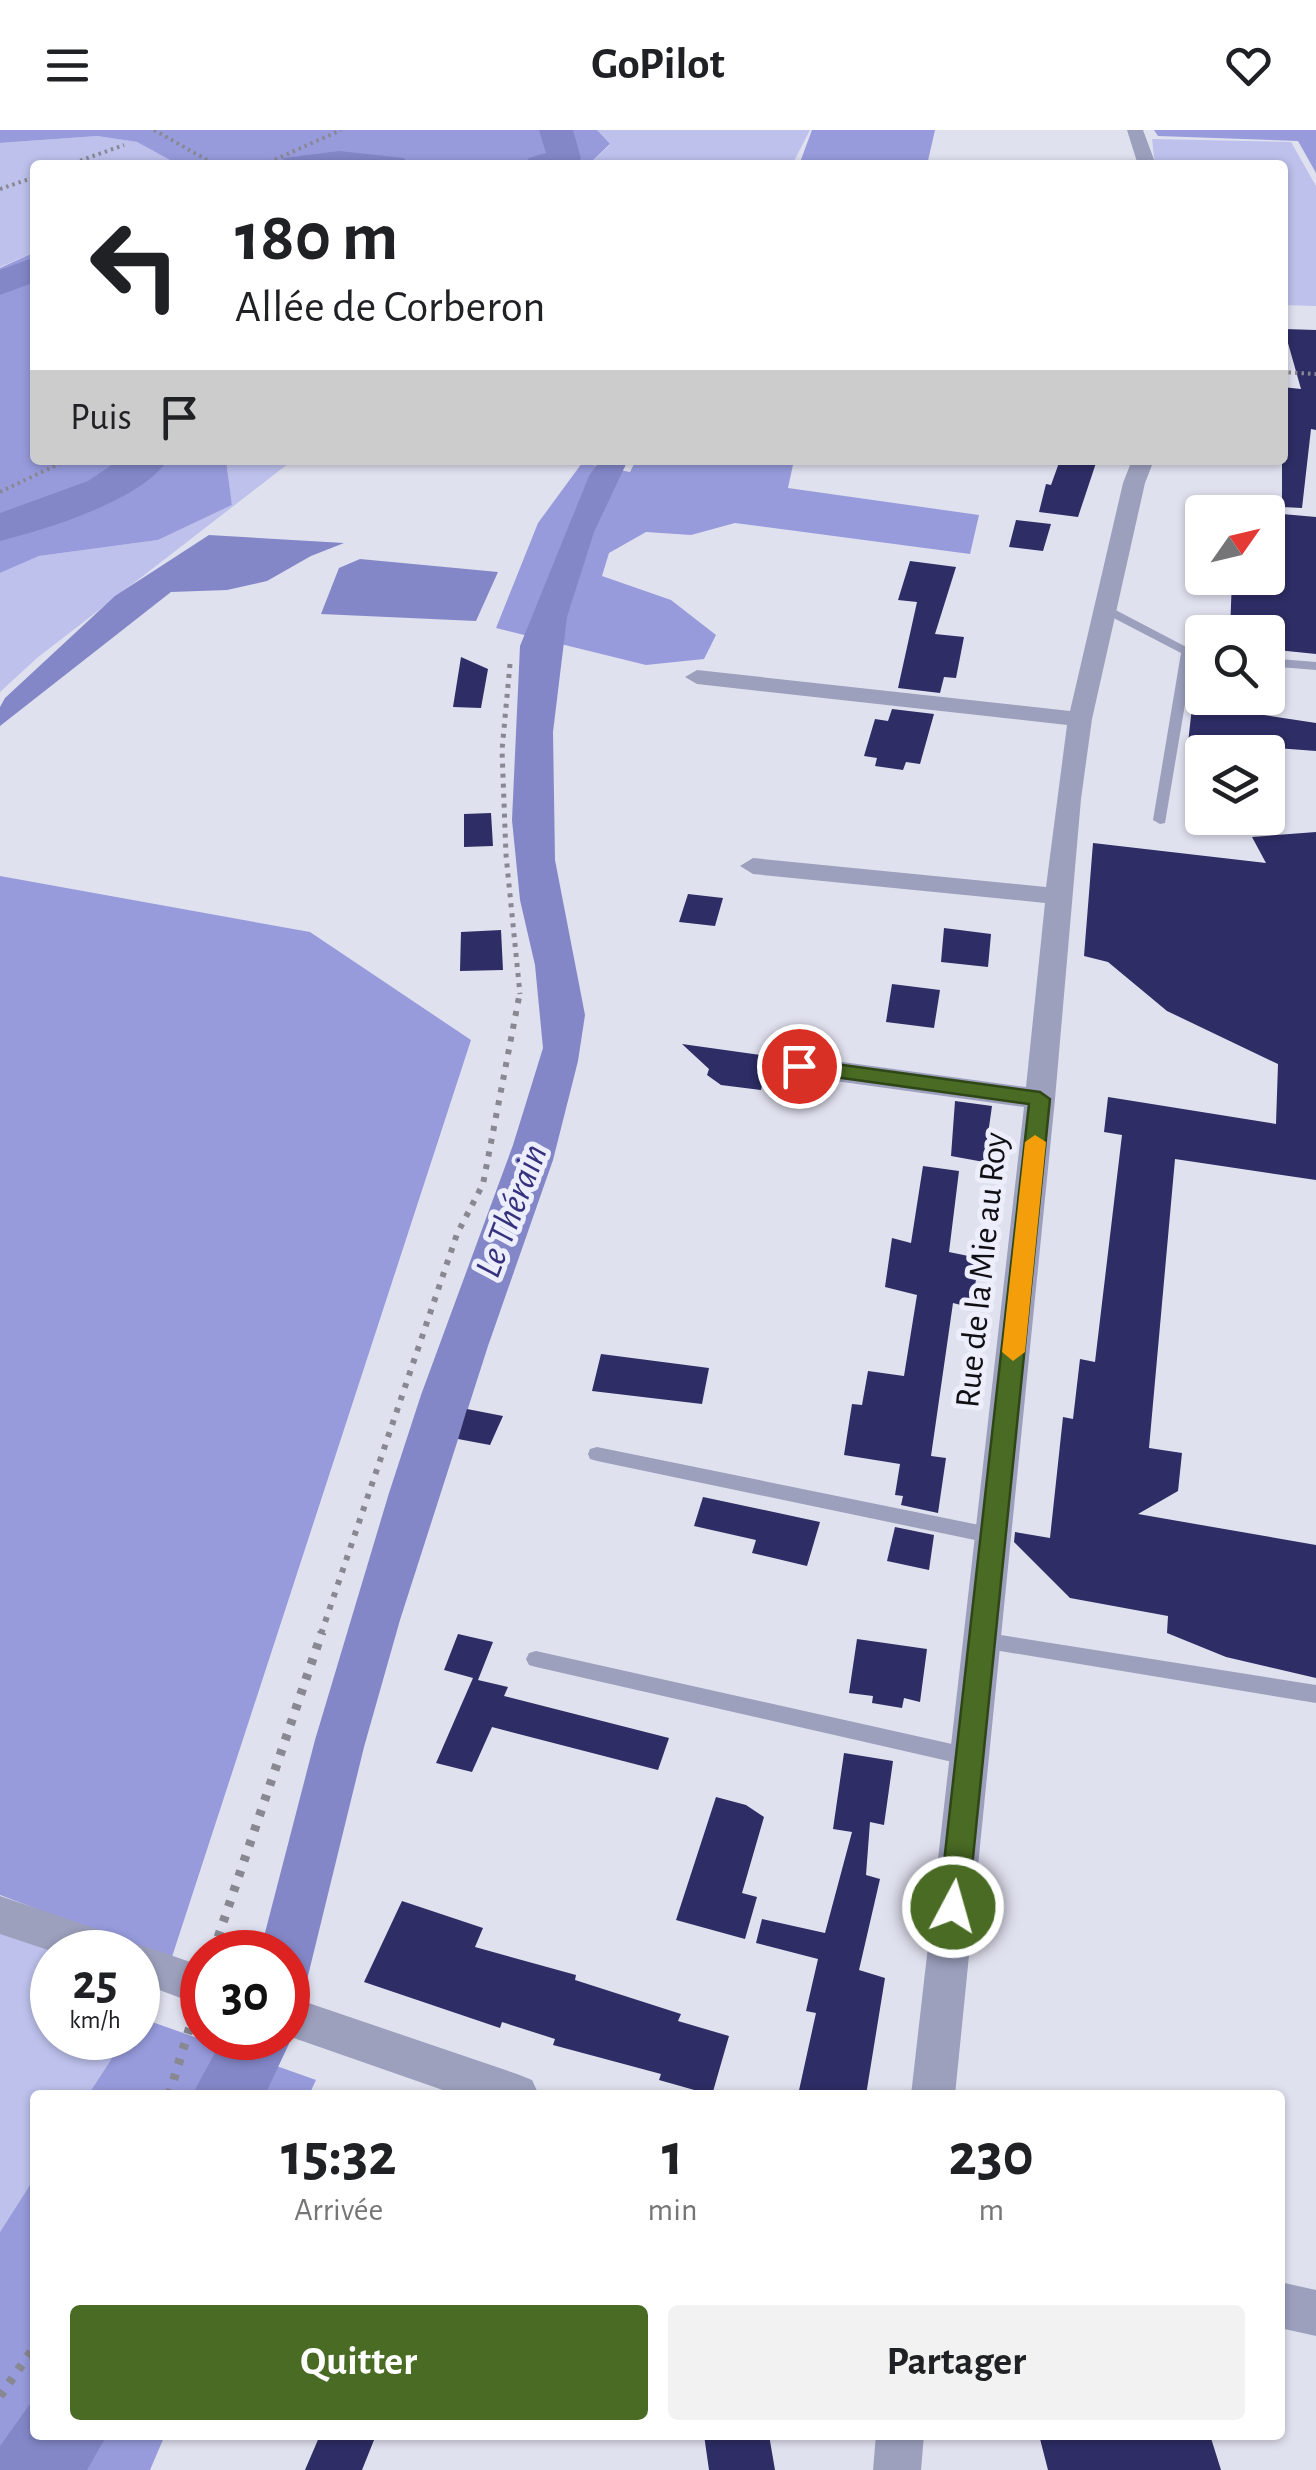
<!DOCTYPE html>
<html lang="fr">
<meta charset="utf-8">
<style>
:root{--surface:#fff;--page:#f2f2f2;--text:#202124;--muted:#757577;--accent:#496b23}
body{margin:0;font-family:"Alegreya Sans",sans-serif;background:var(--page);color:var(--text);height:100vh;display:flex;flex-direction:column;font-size:38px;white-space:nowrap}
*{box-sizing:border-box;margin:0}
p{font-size:32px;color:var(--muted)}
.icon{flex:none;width:55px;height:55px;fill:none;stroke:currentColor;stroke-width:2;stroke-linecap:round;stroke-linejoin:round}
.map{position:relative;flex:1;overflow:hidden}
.sheet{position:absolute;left:30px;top:1960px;width:1255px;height:350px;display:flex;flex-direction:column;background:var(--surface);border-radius:10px;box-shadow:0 2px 8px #0004}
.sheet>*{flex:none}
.banner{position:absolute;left:30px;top:30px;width:1258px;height:305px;border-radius:10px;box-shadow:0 2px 8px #0004;background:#fff;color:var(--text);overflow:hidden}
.needle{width:65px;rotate:56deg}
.fabs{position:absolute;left:1185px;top:365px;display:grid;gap:20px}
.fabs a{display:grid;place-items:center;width:100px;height:100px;border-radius:10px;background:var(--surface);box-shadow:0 2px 8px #0004;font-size:50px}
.speed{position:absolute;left:30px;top:1800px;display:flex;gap:20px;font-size:50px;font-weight:700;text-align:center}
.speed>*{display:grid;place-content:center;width:130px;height:130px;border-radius:50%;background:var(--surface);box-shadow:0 2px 8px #0004;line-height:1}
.speed small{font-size:25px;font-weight:400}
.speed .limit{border:15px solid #d22;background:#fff;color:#111}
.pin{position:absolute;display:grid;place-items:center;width:85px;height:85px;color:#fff;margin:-42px;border:5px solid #fff;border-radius:50%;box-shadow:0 2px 10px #0007}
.me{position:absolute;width:110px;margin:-55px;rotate:6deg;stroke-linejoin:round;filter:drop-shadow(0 0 8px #0008)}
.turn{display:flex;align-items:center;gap:35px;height:210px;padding:0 40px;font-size:45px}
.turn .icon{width:130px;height:130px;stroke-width:2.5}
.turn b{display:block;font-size:70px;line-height:85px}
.then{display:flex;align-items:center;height:95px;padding:0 40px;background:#0003;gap:20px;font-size:38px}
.eta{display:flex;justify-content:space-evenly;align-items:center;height:170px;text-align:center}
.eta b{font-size:60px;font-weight:700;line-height:70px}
.cta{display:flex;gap:20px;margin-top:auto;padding:20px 40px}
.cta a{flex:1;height:115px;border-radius:10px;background:var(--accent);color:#fff;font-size:40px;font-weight:700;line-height:115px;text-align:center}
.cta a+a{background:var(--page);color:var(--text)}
header{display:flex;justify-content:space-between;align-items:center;height:130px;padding:0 40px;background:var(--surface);font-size:45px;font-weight:700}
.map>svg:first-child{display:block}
.green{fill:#bdc1ec}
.forest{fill:#979bdc}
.water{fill:#8387c7}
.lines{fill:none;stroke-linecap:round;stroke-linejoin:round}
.river{fill:#8387c7;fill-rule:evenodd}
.building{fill:#2e2d65}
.path-far3{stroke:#888892;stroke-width:4;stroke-dasharray:2.5 4;stroke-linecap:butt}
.path-far2{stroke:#888892;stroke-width:5;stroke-dasharray:4 6;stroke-linecap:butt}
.path-far1{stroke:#888892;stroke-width:6;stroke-dasharray:5 8;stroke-linecap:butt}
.path{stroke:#888892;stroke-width:9;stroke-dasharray:6 10;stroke-linecap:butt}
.lane{fill:#9da0bd;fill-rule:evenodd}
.street{fill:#9da0bd;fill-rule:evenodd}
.route{fill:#496b23;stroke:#2f4617;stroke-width:2.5}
.slow{fill:#f59e0b}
.labels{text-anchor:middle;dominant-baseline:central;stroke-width:10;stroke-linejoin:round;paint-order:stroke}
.street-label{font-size:35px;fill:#0f0f14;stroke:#edeefc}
.water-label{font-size:38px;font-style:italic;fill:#36327e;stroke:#edeefc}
</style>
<header><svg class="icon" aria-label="menu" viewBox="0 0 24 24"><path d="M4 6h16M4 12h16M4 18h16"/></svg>GoPilot<svg class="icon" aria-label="heart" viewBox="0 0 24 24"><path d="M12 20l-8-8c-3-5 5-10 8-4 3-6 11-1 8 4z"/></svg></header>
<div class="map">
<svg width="1316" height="2340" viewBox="0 0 1316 2340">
<rect width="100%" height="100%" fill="#e0e1ef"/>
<path class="green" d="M 597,0 L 810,0 L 792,35 L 588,35 L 610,15 Z
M 97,6 L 137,12 L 179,35 L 35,35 L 35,122 L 0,137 L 0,13 Z
M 1152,9 L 1291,12 L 1316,56 L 1316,176 L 1283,175 L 1282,35 L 1155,35 Z
M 226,330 L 293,330 L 37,528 L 0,562 L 0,443 L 39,426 L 158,410 L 232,375 Z
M 0,1791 L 89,1822 L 52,1822 L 52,1908 L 125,1908 L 88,1965 L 35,1965 L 35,2047 L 0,2102 Z"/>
<path class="forest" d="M 0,0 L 597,0 L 610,14 L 588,35 L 179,35 L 137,12 L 97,6 L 0,13 Z
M 812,0 L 935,0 L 927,35 L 799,35 Z
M 1154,0 L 1316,0 L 1316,43 L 1298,11 L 1158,6 Z
M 35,122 L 35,330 L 226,330 L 232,375 L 158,410 L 39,426 L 0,443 L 0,138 Z
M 636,330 L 794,330 L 788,358 L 979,385 L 970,424 L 735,393 L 691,405 L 646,402 L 609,423 L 602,446 L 671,470 L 716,505 L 704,529 L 646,535 L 496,498 L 538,393 L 582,333 L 630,342 Z
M 0,746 L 310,802 L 471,910 L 171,1830 L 0,1765 Z
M 138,1887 L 316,1950 L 309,1965 L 88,1965 L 125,1908 L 138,1908 Z
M 35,2047 L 35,2305 L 165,2305 L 150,2340 L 0,2340 L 0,2102 Z"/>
<path class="water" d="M 600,330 L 628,330 L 594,402 L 567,487 L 553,602 L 555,730 L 585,885 L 578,931 L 553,1030 L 488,1216 L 400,1490 L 364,1617 L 294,1903 L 265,1965 L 192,1965 L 223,1908 L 288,1908 L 288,1822 L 260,1822 L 315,1610 L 389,1363 L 421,1265 L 513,1015 L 543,918 L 535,835 L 520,770 L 512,690 L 520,516 L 589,346 Z
M 209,405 L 344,413 L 311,426 L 267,451 L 227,460 L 171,462 L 0,596 L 0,577 L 5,568 L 115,466 Z
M 360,429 L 498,442 L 476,491 L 321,484 L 339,438 Z
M 35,2267 L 35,2305 L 107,2305 L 87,2340 L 0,2340 L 0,2316 Z"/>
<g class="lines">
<path class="river" d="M 539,0 L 573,0 L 581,28 L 576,35 L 524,35 L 529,28 L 546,23 Z
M 339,21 L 404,28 L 409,35 L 279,35 L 284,28 Z
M 35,127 L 35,152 L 0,165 L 0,140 Z
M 119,330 L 168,330 C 140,371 47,399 0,411 L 0,383 L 88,351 Z"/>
</g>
<path class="building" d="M 1284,199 L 1316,200 L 1316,300 L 1311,299 L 1302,378 L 1282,377 L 1282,257 L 1301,259 Z
M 1060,330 L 1097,330 L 1078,387 L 1039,382 L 1046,354 L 1051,355 Z
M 1271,383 L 1316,387 L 1316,524 L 1268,519 L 1268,502 L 1230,502 L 1232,448 L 1268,448 Z
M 1016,390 L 1051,394 L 1043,421 L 1009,417 Z
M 910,431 L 956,437 L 935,504 L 964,507 L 956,548 L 944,547 L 940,563 L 898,558 L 917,472 L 898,470 Z
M 461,527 L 488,539 L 481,578 L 453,577 Z
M 1193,568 L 1252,568 L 1251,583 L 1316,593 L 1316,621 L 1249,616 L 1248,622 L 1187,622 Z
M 892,579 L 934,584 L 920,634 L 906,632 L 903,640 L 875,636 L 877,628 L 864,626 L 875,589 L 888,591 Z
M 491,683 L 493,716 L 464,717 L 464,684 Z
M 1316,702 L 1316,1050 L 1175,1029 L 1149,1318 L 1182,1323 L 1178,1361 L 1138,1384 L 1316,1415 L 1316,1548 L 1226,1527 L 1167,1503 L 1168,1486 L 1070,1468 L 1014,1412 L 1015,1402 L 1050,1408 L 1063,1287 L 1073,1289 L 1080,1229 L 1095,1232 L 1122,1005 L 1104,1002 L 1108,967 L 1276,994 L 1278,934 L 1167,881 L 1108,832 L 1084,826 L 1093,713 L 1266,733 L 1252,707 Z
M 688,764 L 723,768 L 715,796 L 679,792 Z
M 944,798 L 991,804 L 988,837 L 941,832 Z
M 501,800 L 503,840 L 460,841 L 461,802 Z
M 892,854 L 940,860 L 934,898 L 886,892 Z
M 682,914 L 768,926 L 761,960 L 721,955 L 707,945 L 709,939 Z
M 955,971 L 992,976 L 984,1032 L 951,1026 Z
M 923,1036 L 959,1041 L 949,1122 L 978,1128 L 973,1178 L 953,1173 L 931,1326 L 946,1328 L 938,1383 L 901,1375 L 903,1366 L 895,1365 L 900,1334 L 844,1325 L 852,1274 L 862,1275 L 868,1241 L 904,1246 L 917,1165 L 885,1157 L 892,1108 L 911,1113 Z
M 601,1224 L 709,1238 L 702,1274 L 592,1261 Z
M 467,1279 L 503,1286 L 490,1315 L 458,1309 Z
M 703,1367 L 820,1392 L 807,1436 L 752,1423 L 756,1410 L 694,1396 Z
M 895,1397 L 934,1405 L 929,1440 L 887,1431 Z
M 458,1504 L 493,1512 L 478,1550 L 508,1557 L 504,1566 L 669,1608 L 658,1640 L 492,1597 L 472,1642 L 436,1633 L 473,1548 L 444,1540 Z
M 857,1509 L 927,1519 L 920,1572 L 904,1568 L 902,1578 L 872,1573 L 873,1566 L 849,1563 Z
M 844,1623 L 893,1631 L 884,1695 L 870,1692 L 866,1745 L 880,1749 L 859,1840 L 885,1848 L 866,1965 L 798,1965 L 816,1883 L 806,1881 L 818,1829 L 756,1813 L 762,1789 L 825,1803 L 852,1702 L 833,1699 Z
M 716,1667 L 746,1675 L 764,1687 L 742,1763 L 757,1767 L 745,1809 L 676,1790 Z
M 402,1771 L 483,1798 L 475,1817 L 576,1845 L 575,1850 L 681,1884 L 678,1891 L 729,1906 L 712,1965 L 659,1950 L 661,1944 L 553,1915 L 555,1909 L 502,1892 L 500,1898 L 364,1852 Z
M 320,2305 L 376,2305 L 362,2340 L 305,2340 Z
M 704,2305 L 769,2305 L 775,2340 L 709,2340 Z
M 1039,2305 L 1210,2305 L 1221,2340 L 1048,2340 Z"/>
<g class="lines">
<path class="path-far3" d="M 154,0 L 216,35
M 68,35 L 124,15
M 263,35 L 341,0
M 0,59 L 35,47
M 1282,242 L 1316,244
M 0,362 L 67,330"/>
<path class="path-far2" d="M 510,534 L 502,620 L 506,725 L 520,864"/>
<path class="path-far1" d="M 321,1504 L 457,1104 L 483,1054 L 520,862"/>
<path class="path" d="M 213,1822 L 322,1502
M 169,1965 L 192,1890
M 0,2266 L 35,2216"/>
<path class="lane" d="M 1106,475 L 1194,521 L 1165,693 L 1160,694 L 1153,690 L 1181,523 L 1102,482 L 1100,479 Z
M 1268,528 L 1316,532 L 1316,540 L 1268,536 Z
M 597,1317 L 994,1398 L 1001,1401 L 1004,1406 L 1001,1411 L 994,1414 L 597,1331 L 590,1329 L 588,1324 L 590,1319 Z
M 982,1502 L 1316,1555 L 1316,1573 L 982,1518 L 975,1516 L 972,1510 L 975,1504 Z
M 536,1521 L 970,1618 L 977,1621 L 980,1627 L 977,1633 L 970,1636 L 536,1537 L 529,1535 L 526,1529 L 529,1523 Z"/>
<path class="street" d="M 1127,0 L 1143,0 L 1156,35 L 1138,35 Z
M 1132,330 L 1154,330 L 1145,353 L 1092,589 L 1081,669 L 1055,969 L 955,1965 L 911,1965 L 1024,977 L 799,946 L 789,943 L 784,936 L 789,929 L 799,926 L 1026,957 L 1045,773 L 753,744 L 740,736 L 753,728 L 1046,757 L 1067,595 L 697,554 L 685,547 L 697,540 L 1070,581 L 1123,353 Z
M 0,1766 L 123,1808 L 127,1818 L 138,1814 L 202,1836 L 202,1876 L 138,1852 L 138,1822 L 54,1822 L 0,1804 Z
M 288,1866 L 517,1944 L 532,1950 L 539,1965 L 457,1965 L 288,1906 Z
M 1280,2152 L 1316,2160 L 1316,2206 L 1280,2198 Z
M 876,2305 L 924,2305 L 921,2340 L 873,2340 Z"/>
</g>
<path class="route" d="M 799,929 L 1040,962 L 1050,969 L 968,1777 L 963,1786 L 953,1790 L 943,1786 L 939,1777 L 1029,974 L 792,941 L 789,936 L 792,931 Z"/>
<path class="slow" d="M 1035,1005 L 1046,1012 L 1025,1222 L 1013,1231 L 1002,1222 L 1025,1012 Z"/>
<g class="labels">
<g class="street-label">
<text transform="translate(982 1140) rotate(-84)">Rue de la Mie au Roy</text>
</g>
<g class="water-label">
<text transform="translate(512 1081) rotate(-69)">Le Thérain</text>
</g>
</g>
</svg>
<div class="fabs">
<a><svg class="needle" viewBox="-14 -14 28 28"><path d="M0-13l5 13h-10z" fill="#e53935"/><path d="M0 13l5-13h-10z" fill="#757577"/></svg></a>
<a><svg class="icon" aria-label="search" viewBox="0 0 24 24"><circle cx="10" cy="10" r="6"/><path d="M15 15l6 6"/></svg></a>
<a><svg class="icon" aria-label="layers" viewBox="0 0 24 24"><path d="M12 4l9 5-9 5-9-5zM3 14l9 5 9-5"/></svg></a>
</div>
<div class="speed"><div>25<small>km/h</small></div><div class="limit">30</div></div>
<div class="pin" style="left:799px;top:936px;background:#d93025"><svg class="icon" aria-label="arrive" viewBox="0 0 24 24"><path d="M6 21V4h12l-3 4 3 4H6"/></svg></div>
<svg class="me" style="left:953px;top:1777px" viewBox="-20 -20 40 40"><circle r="17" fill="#496b23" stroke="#fff" stroke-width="3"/><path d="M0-11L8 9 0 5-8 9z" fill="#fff"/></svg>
<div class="banner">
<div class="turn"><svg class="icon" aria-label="left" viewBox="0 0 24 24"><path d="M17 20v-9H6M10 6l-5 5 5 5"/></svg><div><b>180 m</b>Allée de Corberon</div></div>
<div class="then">Puis<svg class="icon" aria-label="arrive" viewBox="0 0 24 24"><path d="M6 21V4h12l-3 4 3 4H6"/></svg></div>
</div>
<section class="sheet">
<div class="eta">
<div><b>15:32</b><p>Arrivée</p></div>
<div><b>1</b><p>min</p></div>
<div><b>230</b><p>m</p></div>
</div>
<div class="cta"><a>Quitter</a><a>Partager</a></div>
</section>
</div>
